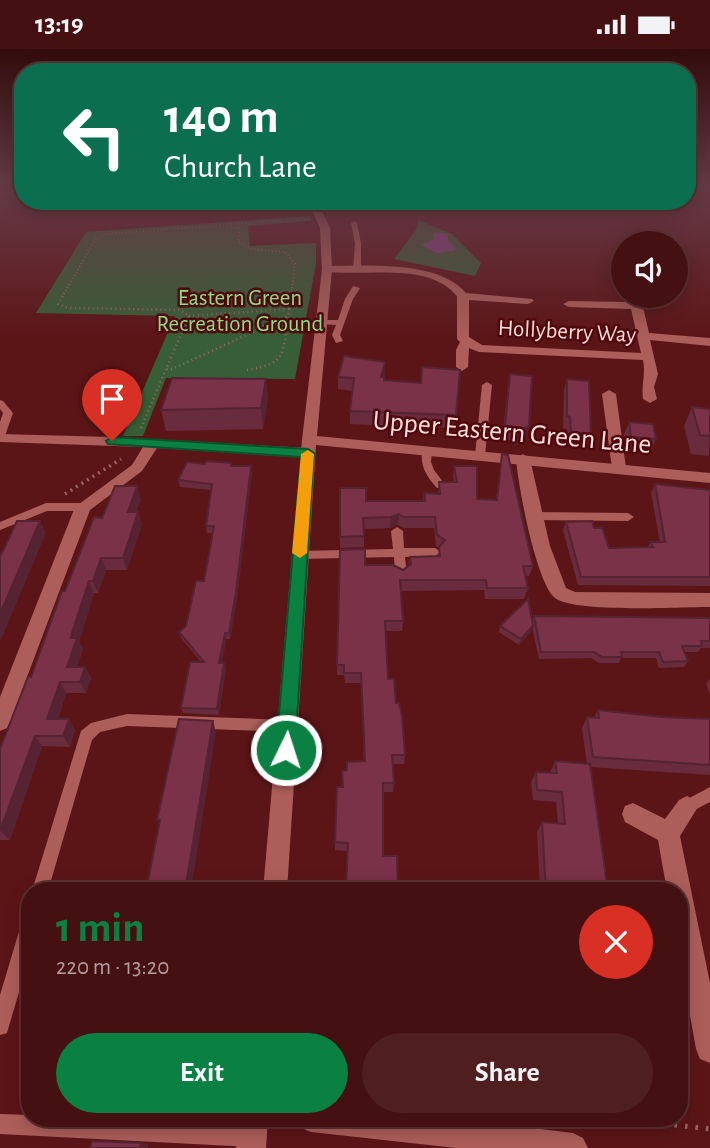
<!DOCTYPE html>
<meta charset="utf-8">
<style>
:root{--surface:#451011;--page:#4f1e1f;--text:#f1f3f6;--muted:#b09d9f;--line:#5d3031;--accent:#0b8043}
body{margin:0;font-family:"Alegreya Sans",sans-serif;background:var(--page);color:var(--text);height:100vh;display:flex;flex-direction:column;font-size:26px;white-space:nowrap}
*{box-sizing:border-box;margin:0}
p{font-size:23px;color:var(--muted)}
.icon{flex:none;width:38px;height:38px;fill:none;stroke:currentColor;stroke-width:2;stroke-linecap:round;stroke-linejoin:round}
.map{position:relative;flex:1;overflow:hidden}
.side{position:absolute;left:21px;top:833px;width:667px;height:245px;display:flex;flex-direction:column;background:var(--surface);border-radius:28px;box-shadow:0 4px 18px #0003,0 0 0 2px var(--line)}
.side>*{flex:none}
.top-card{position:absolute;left:14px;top:14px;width:682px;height:147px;border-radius:28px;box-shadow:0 4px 18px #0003,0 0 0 2px var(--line);background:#0b6e4f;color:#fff;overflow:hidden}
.buttons{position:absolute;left:611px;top:182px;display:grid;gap:14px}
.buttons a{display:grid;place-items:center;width:77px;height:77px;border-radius:50%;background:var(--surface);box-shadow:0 4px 18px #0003,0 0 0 2px var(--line);font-size:35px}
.pin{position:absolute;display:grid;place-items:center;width:60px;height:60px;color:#fff;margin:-72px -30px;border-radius:50% 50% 50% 0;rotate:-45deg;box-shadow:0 0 7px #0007}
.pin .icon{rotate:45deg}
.me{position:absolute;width:77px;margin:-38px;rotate:4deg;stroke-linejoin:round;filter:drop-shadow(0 0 5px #0008)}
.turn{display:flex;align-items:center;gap:24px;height:147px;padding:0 35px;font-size:32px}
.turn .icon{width:91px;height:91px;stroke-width:2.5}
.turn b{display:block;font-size:49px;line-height:60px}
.round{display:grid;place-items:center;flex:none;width:74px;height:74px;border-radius:37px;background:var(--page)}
.headline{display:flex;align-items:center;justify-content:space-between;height:119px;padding:0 35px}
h1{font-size:42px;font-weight:600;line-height:52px;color:var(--accent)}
.action{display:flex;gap:14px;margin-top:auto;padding:14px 35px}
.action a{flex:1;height:80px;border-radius:42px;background:var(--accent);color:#fff;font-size:28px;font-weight:600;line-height:80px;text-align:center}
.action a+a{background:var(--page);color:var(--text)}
.status{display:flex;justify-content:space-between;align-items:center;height:49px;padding:0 35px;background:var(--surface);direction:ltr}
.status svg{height:19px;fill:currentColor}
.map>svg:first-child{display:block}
.green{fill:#375e36}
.water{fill:#804786}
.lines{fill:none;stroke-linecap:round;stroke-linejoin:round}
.path-far3{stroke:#9a6464;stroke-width:2;stroke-dasharray:1 2.5;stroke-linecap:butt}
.path-far2{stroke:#9a6464;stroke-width:2.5;stroke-dasharray:1 3.5;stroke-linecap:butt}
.path-far1{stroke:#9a6464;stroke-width:3.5;stroke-dasharray:2 4.5;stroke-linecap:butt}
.path{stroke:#9a6464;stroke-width:5;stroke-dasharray:2.5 8;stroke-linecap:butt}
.service{fill:#ac5e5a;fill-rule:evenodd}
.minor{fill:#ac5e5a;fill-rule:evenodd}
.tertiary{fill:#ac5e5a;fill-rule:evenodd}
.wall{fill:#692b3e}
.shaded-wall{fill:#552332}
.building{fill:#7a3248;stroke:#552332;stroke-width:2}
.route{fill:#0b8043;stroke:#07532c;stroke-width:2}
.slow{fill:#f59e0b}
.labels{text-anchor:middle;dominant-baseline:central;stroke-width:5;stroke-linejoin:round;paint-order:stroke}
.far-park-label{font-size:23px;fill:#88de86;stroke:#50080d}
.far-street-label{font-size:23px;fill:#fadedc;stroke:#50080d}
.street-label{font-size:28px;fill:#fadedc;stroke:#50080d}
</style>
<div class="status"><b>13:19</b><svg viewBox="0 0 49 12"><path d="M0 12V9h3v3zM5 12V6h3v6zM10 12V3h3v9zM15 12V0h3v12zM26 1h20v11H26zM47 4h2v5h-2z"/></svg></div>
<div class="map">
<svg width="710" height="1099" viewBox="0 0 710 1099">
<rect width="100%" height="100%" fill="#5c1517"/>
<path class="green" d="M 309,167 L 311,172 L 248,177 L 250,197 L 316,194 L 316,214 L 295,330 L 166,329 L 143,387 L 123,387 L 175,267 L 36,264 L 86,183 Z
M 418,171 L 452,185 L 481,214 L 475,227 L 394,210 L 416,181 Z"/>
<path class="water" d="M 438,183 L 448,185 L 448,191 L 456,200 L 453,202 L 437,204 L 421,196 L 434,190 L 433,185 Z"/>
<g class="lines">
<path class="path-far3" d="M 231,175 L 307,170
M 62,248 L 95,191 L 106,185 L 225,176 L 240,179 L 238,192 L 250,200 L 285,203 L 295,215 L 291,248"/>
<path class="path-far2" d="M 63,247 L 58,255 L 68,259 L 180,261 L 189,267
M 289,260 L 291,247
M 189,267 L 166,320 L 170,321 L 288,267 L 289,260
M 189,267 L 289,260
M 247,321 C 288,314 282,305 288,268
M 141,379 L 166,320"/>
<path class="path-far1" d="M 65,445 L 121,410"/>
<path class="path" d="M 612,1069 L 710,1080"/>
<path class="service" d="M 354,172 L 357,174 L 361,194 L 361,221 L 357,223 L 353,221 L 355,194 L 351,174 Z
M 353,237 L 360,239 L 353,250 L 340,286 L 343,292 L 336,294 L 332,286 L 336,276 L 320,275 L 316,273 L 320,271 L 338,271 L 345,250 Z
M 487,333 L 492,336 L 485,406 L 480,409 L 475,406 L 482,336 Z
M 0,351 L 3,352 L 13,364 L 5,387 L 0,390 L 0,373 L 3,364 L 0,360 Z
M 427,399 L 432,402 L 431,413 L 434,421 L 446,437 L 445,439 L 437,439 C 427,428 420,418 422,402 Z
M 46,454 L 83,454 L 88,458 L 83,462 L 47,462 L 0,481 L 0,473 Z
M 534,463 L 628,464 L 634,468 L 628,472 L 534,471 L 528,467 Z
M 397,478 L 403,482 L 404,499 L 435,499 L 441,503 L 435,507 L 405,508 L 407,526 L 401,530 L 395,526 L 394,508 L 299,510 L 293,506 L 299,502 L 393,500 L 391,482 Z
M 127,665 L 287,671 L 292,673 L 294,677 L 292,681 L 287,683 L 127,677 L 100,683 L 92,691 L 48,842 L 32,842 L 81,682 L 91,674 Z
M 710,738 L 710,753 L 687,765 L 682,763 L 679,758 L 682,753 Z
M 30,868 L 30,906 L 9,977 L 7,984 L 0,986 L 0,946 L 21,876 L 24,870 Z
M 0,1065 L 30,1066 L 30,1069 L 84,1069 L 252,1078 L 259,1081 L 262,1088 L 259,1095 L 252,1098 L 0,1085 Z"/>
<path class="minor" d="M 327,217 C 367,217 438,211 466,244 L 532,250 L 534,252 L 528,255 L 469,251 L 469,288 L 482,296 L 641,304 L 631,260 L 569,258 L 563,255 L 569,252 L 628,253 L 625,247 L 635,247 L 644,262 L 649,284 L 710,289 L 710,297 L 650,291 L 658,325 L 654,338 L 657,350 L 650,354 L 643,350 C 641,336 646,325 643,311 L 479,303 L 469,299 L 468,318 L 462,322 L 456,318 L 456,301 L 460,293 L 457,290 L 457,247 C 427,211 364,229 323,222 L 322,220 Z
M 609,341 L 616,345 L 626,419 L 619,424 L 612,419 L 602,345 Z
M 0,385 L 112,388 L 308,399 L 315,404 L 308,409 L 157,399 L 142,422 L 90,461 L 10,673 L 7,679 L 0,682 L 0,648 L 75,458 L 132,416 L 143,398 L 0,393 Z
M 523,405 L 530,410 L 550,497 L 566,539 L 575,543 L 710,544 L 710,558 C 681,558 574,564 555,549 C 536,534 518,436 516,410 Z
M 687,747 L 695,751 L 698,758 L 680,787 L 710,934 L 710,1014 L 700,1010 L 696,1000 L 679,905 L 679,842 L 667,842 L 658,791 L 625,773 L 622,765 L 625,757 L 633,754 L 665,770 L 679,751 Z
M 297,1069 L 450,1069 L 573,1084 L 583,1089 L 588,1099 L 456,1099 L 311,1083 L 301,1079 Z"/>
<path class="tertiary" d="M 308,152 L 317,152 L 330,179 L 332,220 L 317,387 L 710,424 L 710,434 L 316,396 L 287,842 L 263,842 L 302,391 L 322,220 L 320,179 Z
M 240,1069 L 268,1069 L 266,1099 L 236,1099 Z"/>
</g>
<path class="wall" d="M 385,313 L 384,331 L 456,366 L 455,379 L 350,375 L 350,362 L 353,342 L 338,340 L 338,328 Z
M 510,325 L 526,390 L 515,396 L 508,390 L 502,390 L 508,338 Z
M 266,330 L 268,350 L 263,380 L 166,382 L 161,361 Z
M 567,330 L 591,385 L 587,397 L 568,395 L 567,380 L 563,379 L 564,341 Z
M 692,358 L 710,360 L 709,407 L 691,405 L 684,377 Z
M 629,373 L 656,390 L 650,403 L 626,401 L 624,386 Z
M 502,405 L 533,517 L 529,527 L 525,527 L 528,539 L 524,550 L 485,550 L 484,541 L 400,542 L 403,572 L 402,582 L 386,582 L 388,630 L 396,654 L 405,706 L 404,715 L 392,715 L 394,734 L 393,743 L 383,743 L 383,807 L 398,842 L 347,802 L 335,801 L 335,793 L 343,738 L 347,721 L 364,712 L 361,634 L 345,634 L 344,626 L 337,626 L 337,616 L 365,516 L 403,521 L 409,516 L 410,508 L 438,507 L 439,499 L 436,497 L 434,479 L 404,479 L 398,476 L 390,479 L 364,480 L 364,498 L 340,499 L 340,488 L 366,452 L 423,452 L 424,444 L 438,444 L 439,433 L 454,433 L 453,428 L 454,417 L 477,450 L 496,451 Z
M 205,415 L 232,417 L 252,423 L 237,549 L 230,590 L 226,590 L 222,614 L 226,620 L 219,666 L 183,664 L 181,659 L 201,613 L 181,589 L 179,583 L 186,577 L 204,532 L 213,484 L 207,484 L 206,477 L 211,441 L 180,438 L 178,431 Z
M 655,435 L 710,441 L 710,537 L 578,536 L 563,481 L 566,473 L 594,479 L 609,499 L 648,498 L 650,493 L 660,493 L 651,444 Z
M 141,450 L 136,463 L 142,475 L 127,521 L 106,521 L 98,544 L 94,544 L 79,593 L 83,600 L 77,618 L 85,618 L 91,629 L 86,644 L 66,644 L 58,670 L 75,681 L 70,698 L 42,697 L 10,791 L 0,791 L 0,700 L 31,628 L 65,542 L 102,469 Z
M 534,567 L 710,569 L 710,599 L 701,599 L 698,603 L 685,603 L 688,612 L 684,618 L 659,619 L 656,609 L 621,609 L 619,614 L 599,614 L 591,609 L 539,610 L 532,578 L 531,583 L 519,596 L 499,583 L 500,577 L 532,572 Z
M 710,630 L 710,646 L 706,635 Z
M 598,661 L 662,668 L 710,670 L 710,726 L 590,718 L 608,842 L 540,842 L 537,783 L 542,773 L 558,774 L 556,753 L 533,751 L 531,733 L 536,723 L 550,724 L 555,712 L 587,715 L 582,679 L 587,668 L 594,668 Z"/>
<path class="shaded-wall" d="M 385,313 L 384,326 L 380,340 L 381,328 Z
M 266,330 L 268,350 L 263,380 L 261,359 Z
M 529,377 L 526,390 L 515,396 L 518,383 Z
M 251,417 L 252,423 L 237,549 L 230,590 L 229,584 Z
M 137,437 L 141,450 L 132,475 L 128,463 Z
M 138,463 L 142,475 L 127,521 L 123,509 Z
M 399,465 L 398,476 L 390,479 L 391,468 Z
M 40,472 L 46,484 L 0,593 L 0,565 Z
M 101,509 L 106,521 L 98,544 L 93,532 Z
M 89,532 L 94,544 L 79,593 L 83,600 L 74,629 L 67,618 L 71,589 Z
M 533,577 L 531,583 L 519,596 L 521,590 Z
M 225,584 L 226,590 L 221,620 L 219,614 Z
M 224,614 L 226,620 L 219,666 L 217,660 Z
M 85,618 L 91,629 L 86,644 L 80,633 Z
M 60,633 L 66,644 L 54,681 L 47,670 Z
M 69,670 L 75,681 L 70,698 L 63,687 Z
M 213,672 L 216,683 L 191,842 L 185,842 Z
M 35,687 L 42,697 L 10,791 L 1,782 Z
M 141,1094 L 148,1095 L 148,1099 L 140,1099 Z"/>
<path class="building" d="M 344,307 L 385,313 L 381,328 L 384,328 L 384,331 L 421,334 L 422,318 L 460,321 L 456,366 L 350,362 L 354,329 L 338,328 Z
M 510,325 L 532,327 L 529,377 L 518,383 L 511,377 L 505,377 Z
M 172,329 L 266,330 L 261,359 L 161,361 Z
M 567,330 L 589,332 L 591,385 L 571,383 L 570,368 L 567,367 Z
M 692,358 L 710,360 L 710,387 L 700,386 Z
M 629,373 L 653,375 L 656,390 L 631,388 Z
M 502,405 L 508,406 L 533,517 L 523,517 L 528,539 L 487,539 L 486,531 L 400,531 L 403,572 L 385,572 L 388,630 L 394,630 L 396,654 L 399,654 L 402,667 L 405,706 L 392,706 L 394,734 L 383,734 L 383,807 L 397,807 L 398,842 L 346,842 L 348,794 L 335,793 L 337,738 L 343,738 L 342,722 L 347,721 L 347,713 L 365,712 L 361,624 L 344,624 L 344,616 L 337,616 L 340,501 L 365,500 L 365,516 L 393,516 L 403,521 L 411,515 L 410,508 L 440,507 L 439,498 L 445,491 L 437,486 L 435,468 L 404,468 L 399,465 L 391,468 L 363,469 L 364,487 L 340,488 L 340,439 L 366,439 L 366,452 L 425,452 L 424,444 L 440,445 L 439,433 L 457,433 L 454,417 L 477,417 L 477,450 L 497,451 Z
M 206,412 L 231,414 L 231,417 L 251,417 L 236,543 L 229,584 L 225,584 L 219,614 L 224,614 L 217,660 L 181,659 L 190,613 L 204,613 L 179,583 L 186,577 L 196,532 L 204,532 L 214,477 L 206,477 L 212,435 L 178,431 L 187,413 L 205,415 Z
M 655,435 L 710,441 L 710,528 L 581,528 L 566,473 L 592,472 L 594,479 L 602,479 L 609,499 L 653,498 L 650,493 L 665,493 Z
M 115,437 L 137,437 L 128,463 L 138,463 L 123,509 L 101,509 L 93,532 L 89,532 L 72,584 L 71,589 L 77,589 L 67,618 L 85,618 L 80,633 L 60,633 L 47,670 L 69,670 L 63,687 L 35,687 L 0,782 L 0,700 L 28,628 L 31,628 L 62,542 L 65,542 L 94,468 L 102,469 Z
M 17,472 L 40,472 L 0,565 L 0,508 Z
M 528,550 L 533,577 L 521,590 L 500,577 Z
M 534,567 L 710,569 L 710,592 L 701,592 L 702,597 L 682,597 L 688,612 L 663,613 L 659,603 L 621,603 L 622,608 L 602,608 L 594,603 L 541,603 Z
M 598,661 L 662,668 L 710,670 L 710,716 L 593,708 L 587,668 L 599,669 Z
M 179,670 L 213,672 L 185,842 L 146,842 L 160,771 L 157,771 Z
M 555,712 L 590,715 L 608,842 L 546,842 L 542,773 L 565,775 L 562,743 L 537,741 L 536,723 L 557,724 Z
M 679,986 L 686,1022 L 679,1022 Z
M 92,1092 L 141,1094 L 140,1099 L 90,1099 Z"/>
<linearGradient id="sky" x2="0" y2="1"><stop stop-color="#330c0d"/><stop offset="0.47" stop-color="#663b47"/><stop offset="1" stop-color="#663b47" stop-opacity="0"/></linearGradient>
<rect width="710" height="290" fill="url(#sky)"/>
<path class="route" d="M 112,388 L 308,400 L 314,404 L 295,701 L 292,707 L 286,710 L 279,707 L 276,701 L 301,408 L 108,395 L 106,392 Z"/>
<path class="slow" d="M 308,401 L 314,405 L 307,504 L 300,509 L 292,504 L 301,405 Z"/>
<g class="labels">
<g class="far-park-label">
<text x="240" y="249">Eastern Green<tspan x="240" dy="26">Recreation Ground</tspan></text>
</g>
<g class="far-street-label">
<text transform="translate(567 283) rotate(3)">Hollyberry Way</text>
</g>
<g class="street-label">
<text transform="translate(512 384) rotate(5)">Upper Eastern Green Lane</text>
</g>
</g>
</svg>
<div class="buttons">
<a><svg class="icon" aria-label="sound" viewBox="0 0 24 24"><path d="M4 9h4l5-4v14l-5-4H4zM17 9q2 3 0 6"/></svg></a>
</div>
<div class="pin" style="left:112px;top:392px;background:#d93025"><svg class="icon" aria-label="arrive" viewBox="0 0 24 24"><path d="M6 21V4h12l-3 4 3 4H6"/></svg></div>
<svg class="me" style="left:286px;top:701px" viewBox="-20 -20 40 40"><circle r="17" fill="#0b8043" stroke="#fff" stroke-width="3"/><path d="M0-11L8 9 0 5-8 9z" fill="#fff"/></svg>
<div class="top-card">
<div class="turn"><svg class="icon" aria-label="left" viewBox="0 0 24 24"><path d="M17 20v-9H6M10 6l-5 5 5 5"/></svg><div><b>140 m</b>Church Lane</div></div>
</div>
<section class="side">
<div class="headline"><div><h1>1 min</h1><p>220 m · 13:20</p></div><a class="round" style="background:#d93025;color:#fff"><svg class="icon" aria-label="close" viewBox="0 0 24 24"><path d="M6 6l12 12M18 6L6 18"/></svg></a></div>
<div class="action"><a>Exit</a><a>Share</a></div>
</section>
</div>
